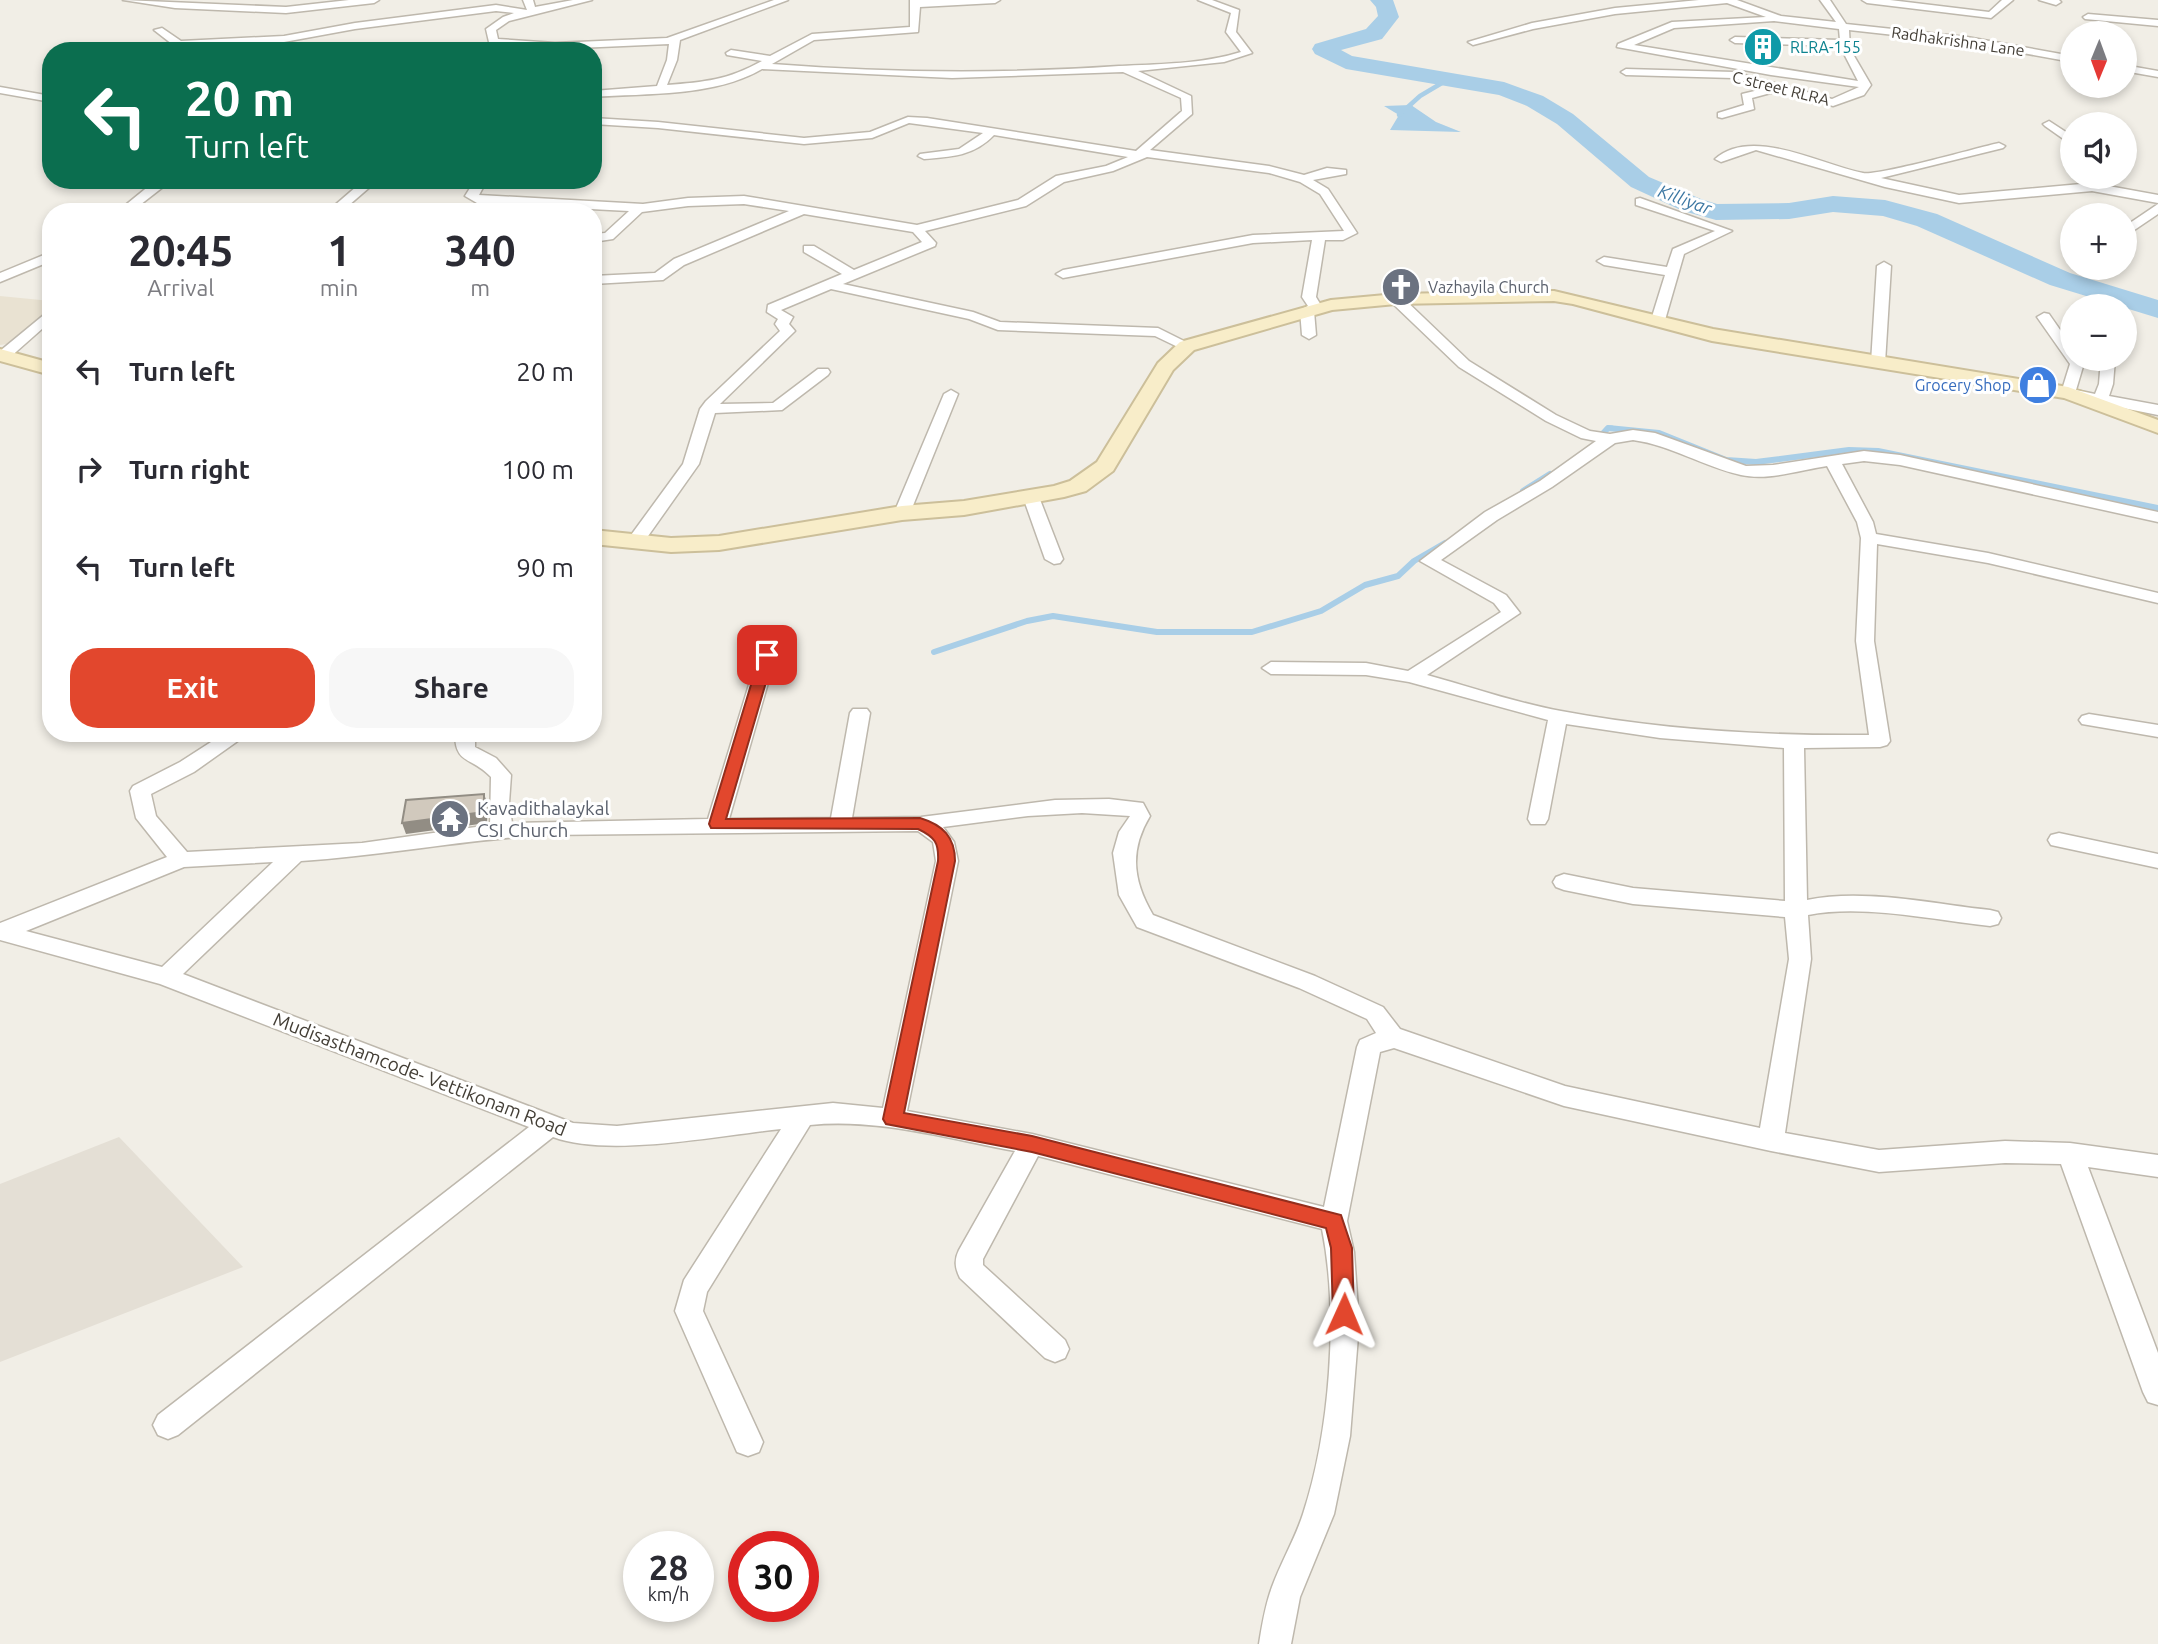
<!DOCTYPE html>
<meta charset="utf-8">
<style>
:root{--surface:#fff;--page:#f7f7f7;--text:#2b2b33;--muted:#7c7c81;--accent:#e2472d}
body{margin:0;font-family:Ubuntu,sans-serif;background:var(--page);color:var(--text);height:100vh;display:flex;flex-direction:column;font-size:26px;white-space:nowrap}
*{box-sizing:border-box;margin:0}
p{font-size:23px;color:var(--muted)}
.icon{flex:none;width:38px;height:38px;fill:none;stroke:currentColor;stroke-width:2;stroke-linecap:round;stroke-linejoin:round}
.map{position:relative;flex:1;overflow:hidden}
.side{position:absolute;left:42px;top:203px;width:560px;height:539px;display:flex;flex-direction:column;background:var(--surface);border-radius:28px;box-shadow:0 4px 10px #0003}
.side>*{flex:none}
.guide{position:absolute;left:42px;top:42px;width:560px;height:147px;border-radius:28px;box-shadow:0 4px 10px #0003;background:#0b6e4f;color:#fff;overflow:hidden}
.needle{width:46px;rotate:181deg}
.controls{position:absolute;left:2060px;top:21px;display:grid;gap:14px}
.controls a{display:grid;place-items:center;width:77px;height:77px;border-radius:50%;background:var(--surface);box-shadow:0 4px 10px #0003;font-size:35px}
.speed{position:absolute;left:623px;top:1531px;display:flex;gap:14px;font-size:35px;font-weight:700;text-align:center}
.speed>*{display:grid;place-content:center;width:91px;height:91px;border-radius:50%;background:var(--surface);box-shadow:0 4px 10px #0003;line-height:1}
.speed small{font-size:18px;font-weight:400}
.speed .limit{border:10px solid #d22;background:#fff;color:#111}
.pin{position:absolute;display:grid;place-items:center;width:60px;height:60px;color:#fff;margin:-30px;border-radius:14px;box-shadow:0 4px 10px #0006}
.me{position:absolute;width:77px;margin:-38px;rotate:1deg;stroke-linejoin:round;filter:drop-shadow(0 0 5px #0008)}
.turn{display:flex;align-items:center;gap:24px;height:147px;padding:0 28px;font-size:32px}
.turn .icon{width:91px;height:91px;stroke-width:2.5}
.turn b{display:block;font-size:49px;line-height:60px}
.eta{display:flex;justify-content:space-evenly;align-items:center;height:119px;text-align:center}
.eta b{font-size:42px;font-weight:700;line-height:49px}
.action{display:flex;gap:14px;margin-top:auto;padding:14px 28px}
.action a{flex:1;height:80px;border-radius:28px;background:var(--accent);color:#fff;font-size:28px;font-weight:700;line-height:80px;text-align:center}
.action a+a{background:var(--page);color:var(--text)}
ul{padding:0;list-style:none}
li{display:flex;align-items:center;gap:21px;height:98px;padding:0 28px}
li div{flex:1}
li b{display:block;font-size:26px}
li em{font-style:normal}
.map>svg:first-child{display:block}
.residential{fill:#e4dfd5}
.education{fill:#e9e2d2}
.water{fill:#a9cee7}
.lines{fill:none;stroke-linecap:round;stroke-linejoin:round}
.stream-far2{stroke:#a9cee7;stroke-width:4.5}
.stream-far1{stroke:#a9cee7;stroke-width:5}
.stream{stroke:#a9cee7;stroke-width:6}
.river{fill:#a9cee7;fill-rule:evenodd}
.street-casing{stroke:#beb8ad;stroke-width:3}
.secondary-casing{stroke:#ccbf9a;stroke-width:4}
.street{fill:#fff;fill-rule:evenodd}
.secondary{fill:#f8edc9;fill-rule:evenodd}
.shaded-wall{fill:#928d84}
.building{fill:#d1c9bd;stroke:#928d84;stroke-width:2}
.route{fill:#e2472d;stroke:#932e1d;stroke-width:2}
.labels{text-anchor:middle;dominant-baseline:central;stroke-width:6;stroke-linejoin:round;paint-order:stroke}
.far-street-label{font-size:16px;fill:#433e36;stroke:#fff}
.far-culture-label{font-size:16px;fill:#0d838f;stroke:#fff;text-anchor:start}
.far-worship-label{font-size:16px;fill:#5b616d;stroke:#fff;text-anchor:start}
.far-shop-label{font-size:16px;fill:#366cbe;stroke:#fff;text-anchor:end}
.far-water-label{font-size:18px;font-style:italic;fill:#3c77a2;stroke:#fff}
.worship-label{font-size:19px;fill:#5b616d;stroke:#fff;text-anchor:start}
.street-label{font-size:19px;fill:#433e36;stroke:#fff}
</style>
<div class="map">
<svg width="2158" height="1644" viewBox="0 0 2158 1644">
<rect width="100%" height="100%" fill="#f1eee6"/>
<path class="residential" d="M 119,1137 L 243,1267 L 0,1362 L 0,1184 Z"/>
<path class="education" d="M 0,296 L 51,301 L 51,320 L 7,344 L 0,345 Z"/>
<path class="water" d="M 1411,105 L 1436,122 L 1461,132 L 1390,130 L 1399,115 L 1384,106 Z"/>
<g class="lines">
<path class="stream-far2" d="M 1399,115 L 1420,96 L 1447,80"/>
<path class="stream-far1" d="M 1608,428 L 1612,428"/>
<path class="stream" d="M 1597,440 L 1608,428 L 1659,433 L 1726,460 L 1756,462 L 1849,450 L 1878,451 L 2158,508
M 1523,491 L 1550,474
M 934,652 L 1027,621 L 1053,616 L 1157,632 L 1252,632 L 1321,611 L 1365,585 L 1398,576 L 1414,561 L 1445,543"/>
<path class="river" d="M 1370,0 L 1393,0 L 1399,17 L 1382,39 L 1341,50 L 1352,56 L 1504,82 L 1543,96 L 1573,114 L 1649,177 L 1701,199 L 1717,204 L 1789,203 L 1833,196 L 1885,200 L 1937,214 L 2070,273 L 2158,300 L 2158,318 L 2050,285 L 1917,226 L 1883,216 L 1833,212 L 1789,219 L 1716,220 L 1683,211 L 1631,187 L 1557,124 L 1527,106 L 1499,95 L 1346,69 L 1315,54 L 1312,49 L 1315,44 L 1366,29 L 1378,16 L 1376,7 Z"/>
<g class="street-casing">
<path id="street" d="M 123,0 L 286,7 L 349,0 L 379,0 L 374,3 L 286,13 L 175,8 Z
M 523,0 L 533,0 L 535,7 L 573,0 L 592,0 L 509,21 L 496,30 L 498,39 L 555,43 L 667,38 L 774,0 L 788,0 L 680,40 L 677,60 L 667,85 C 705,82 728,80 762,61 L 727,55 L 726,53 L 731,50 L 770,56 L 812,34 L 910,27 L 910,0 L 1000,0 L 995,3 L 920,7 L 918,32 L 814,40 L 772,64 C 888,73 1004,74 1119,66 C 1159,64 1203,64 1241,52 L 1226,32 L 1231,13 L 1198,0 L 1212,0 L 1239,10 L 1236,32 L 1252,53 L 1224,62 L 1138,71 L 1191,96 L 1192,114 L 1150,150 L 1269,166 L 1304,175 L 1327,168 L 1346,170 L 1346,174 L 1313,180 L 1328,189 L 1357,233 L 1343,240 L 1325,240 L 1316,297 L 1322,307 L 1314,311 L 1316,335 L 1309,339 L 1302,335 L 1300,310 L 1308,306 L 1302,297 L 1312,240 L 1253,243 L 1063,278 L 1056,274 L 1063,270 L 1253,235 L 1344,231 L 1320,194 L 1300,182 L 1269,173 L 1147,157 L 1113,171 L 1064,182 L 1026,206 L 925,231 L 936,243 L 935,246 L 843,284 L 973,312 L 1000,322 L 1158,328 L 1194,346 L 1192,349 L 1182,349 L 1155,336 L 998,330 L 969,319 L 831,289 L 781,310 L 793,317 L 789,324 L 795,331 L 720,404 L 773,403 L 818,369 L 828,369 L 830,372 L 828,375 L 782,410 L 715,413 L 699,464 L 641,546 L 629,546 L 626,542 L 683,464 L 700,409 L 706,401 L 780,331 L 775,324 L 778,319 L 767,312 L 768,305 L 842,274 L 804,252 L 804,246 L 814,246 L 854,270 L 922,242 L 913,232 L 804,214 L 684,265 L 663,280 L 593,284 L 593,276 L 655,273 L 674,259 L 789,211 L 744,204 L 688,206 L 642,212 L 613,239 L 593,242 L 593,234 L 605,233 L 629,211 L 477,203 L 465,196 L 475,180 L 487,180 L 479,195 L 643,204 L 688,198 L 744,196 L 917,225 L 1018,200 L 1056,176 L 1106,166 L 1128,157 L 994,135 C 974,156 951,157 924,159 L 918,156 L 920,154 L 959,149 L 983,133 L 909,123 L 872,138 L 804,144 L 658,128 L 593,124 L 593,118 L 658,122 L 804,138 L 870,132 L 908,117 L 927,118 L 1136,151 L 1182,111 L 1181,98 L 1123,72 L 952,78 L 762,69 C 714,97 648,93 593,97 L 593,91 L 657,86 L 667,60 L 669,44 L 555,49 L 494,45 L 489,42 L 486,29 L 503,17 L 514,13 L 496,11 L 355,29 L 284,42 L 188,47 L 193,51 L 181,51 L 154,30 L 162,28 L 181,41 L 284,36 L 355,23 L 496,5 L 527,10 Z
M 1699,0 L 1737,0 L 1781,16 L 1836,22 L 1820,0 L 1830,0 L 1846,24 L 1967,37 L 2072,56 L 2072,62 L 1967,43 L 1849,30 L 1850,49 L 1871,85 L 1864,95 L 1833,106 L 1778,91 L 1752,98 L 1754,109 L 1722,118 L 1718,117 L 1718,113 L 1744,105 L 1742,94 L 1767,88 L 1733,78 L 1626,75 L 1621,72 L 1626,69 L 1734,72 L 1832,99 L 1859,87 L 1771,75 L 1617,47 L 1618,44 L 1672,22 L 1766,17 L 1727,3 L 1615,14 L 1533,29 L 1473,45 L 1468,42 L 1532,23 L 1615,8 ZM 1774,21 L 1839,29 L 1840,40 L 1735,37 L 1730,40 L 1735,43 L 1840,46 L 1858,81 L 1634,45 L 1674,28 Z
M 1862,0 L 1890,0 L 1989,12 L 2002,0 L 2013,0 L 1991,18 L 1867,3 Z
M 2039,0 L 2059,0 L 2061,2 L 2056,5 Z
M 2088,14 L 2158,20 L 2158,26 L 2085,19 L 2083,17 Z
M 2124,65 L 2158,71 L 2158,77 L 2124,71 Z
M 0,87 L 51,96 L 51,102 L 0,93 Z
M 2049,121 L 2072,136 L 2072,145 L 2045,126 L 2043,124 Z
M 1999,143 L 2005,146 L 2003,148 L 1881,178 L 1959,195 L 2092,183 L 2158,195 L 2158,203 L 2092,191 L 1959,203 L 1885,187 L 1756,150 L 1721,162 L 1715,159 C 1752,126 1821,165 1863,173 C 1879,176 1976,148 1999,143 Z
M 180,180 L 163,187 L 131,212 L 117,212 L 155,181 Z
M 364,180 L 378,180 L 341,212 L 327,212 Z
M 1640,198 L 1732,231 L 1684,254 L 1665,320 L 1658,324 L 1651,320 L 1665,275 L 1604,265 L 1597,261 L 1604,257 L 1667,267 L 1673,249 L 1715,231 L 1636,205 L 1636,199 Z
M 2158,204 L 2158,214 L 2124,237 L 2124,227 Z
M 51,252 L 51,261 L 0,282 L 0,273 Z
M 1884,262 L 1891,266 L 1885,363 L 1878,367 L 1871,363 L 1877,266 Z
M 1396,295 L 1401,296 L 1469,361 L 1556,415 L 1590,431 L 1610,434 L 1633,430 L 1655,433 L 1746,466 L 1773,465 L 1864,451 L 1900,455 L 2158,512 L 2158,522 L 1900,465 L 1864,461 L 1842,464 L 1873,522 L 1876,534 L 1988,553 L 2158,593 L 2158,603 L 1988,563 L 1877,544 L 1874,641 L 1890,741 L 1887,745 L 1880,747 L 1804,748 L 1807,900 C 1863,888 1933,904 1990,910 L 1998,912 L 2001,918 L 1998,924 L 1990,926 C 1933,920 1863,904 1808,915 L 1811,959 L 1785,1133 L 1879,1150 L 2005,1141 L 2070,1143 L 2158,1155 L 2158,1177 L 2088,1167 L 2158,1353 L 2158,1405 L 2148,1402 L 2143,1392 L 2061,1164 L 2005,1163 L 1879,1172 L 1771,1151 L 1564,1106 L 1394,1048 L 1380,1052 L 1347,1221 L 1354,1252 L 1359,1324 L 1350,1436 L 1334,1514 L 1300,1597 L 1291,1644 L 1259,1644 C 1262,1625 1265,1606 1272,1587 C 1281,1562 1295,1539 1303,1514 C 1330,1432 1339,1313 1322,1229 L 1038,1156 L 983,1259 L 983,1265 L 1065,1340 L 1069,1349 L 1065,1358 L 1055,1362 L 1045,1358 L 960,1278 C 955,1268 954,1260 959,1250 L 1015,1151 C 949,1139 878,1118 810,1125 L 707,1292 L 703,1311 L 763,1442 L 759,1452 L 748,1456 L 737,1452 L 675,1311 L 684,1280 L 781,1129 C 720,1135 609,1158 553,1137 L 178,1435 L 168,1439 L 158,1435 L 153,1425 L 158,1415 L 529,1127 L 160,984 L 0,940 L 0,923 L 167,857 L 136,818 L 130,791 L 133,786 L 180,762 L 225,733 L 249,733 L 194,772 L 151,794 L 156,816 L 187,852 L 362,843 L 490,825 L 491,777 C 471,756 455,765 455,733 L 475,733 L 475,747 L 496,758 L 511,775 L 509,803 L 512,823 L 708,819 L 758,655 L 760,651 L 774,651 L 776,655 L 729,819 L 831,818 L 850,713 L 853,709 L 867,709 L 870,713 L 852,818 L 921,817 L 1055,800 L 1109,799 L 1143,803 L 1150,816 C 1129,851 1133,881 1153,915 L 1315,976 L 1383,1007 L 1400,1029 L 1565,1086 L 1760,1128 L 1789,959 L 1785,917 L 1633,904 L 1564,890 L 1556,887 L 1553,882 L 1556,877 L 1564,874 L 1633,888 L 1785,901 L 1784,748 L 1660,738 L 1566,724 L 1548,819 L 1545,824 L 1531,824 L 1528,819 L 1548,720 L 1409,682 L 1366,675 L 1271,674 L 1262,668 L 1271,662 L 1366,663 L 1408,671 L 1501,612 L 1494,603 L 1420,561 L 1485,512 L 1540,481 L 1596,441 L 1581,438 L 1546,421 L 1459,367 L 1391,302 L 1389,299 ZM 1633,440 C 1671,445 1704,467 1741,475 C 1768,481 1801,470 1827,466 L 1857,522 L 1861,538 L 1856,641 L 1869,735 C 1766,736 1662,730 1561,711 C 1516,703 1471,687 1427,675 L 1520,613 L 1506,595 L 1441,560 L 1497,520 L 1552,487 L 1615,443 ZM 1082,813 L 1130,816 L 1119,832 L 1113,853 L 1119,895 L 1137,927 L 1299,988 L 1367,1019 L 1376,1033 L 1360,1040 L 1357,1047 L 1324,1207 L 1032,1134 L 907,1111 L 958,861 L 954,842 L 943,827 L 1028,816 ZM 918,831 L 933,842 L 936,861 L 883,1108 L 833,1103 L 617,1126 L 573,1123 L 183,974 L 301,861 C 382,856 462,840 543,835 ZM 273,862 L 162,967 L 26,931 L 184,867 Z
M 51,309 L 51,321 L 8,359 L 0,360 L 0,351 Z
M 2044,313 L 2049,314 L 2072,347 L 2072,359 L 2081,359 L 2084,363 L 2076,390 L 2095,394 L 2099,384 L 2101,359 L 2115,359 L 2113,384 L 2109,396 L 2158,405 L 2158,415 L 2063,396 L 2061,393 L 2070,364 L 2037,317 Z
M 951,390 L 958,394 L 910,513 L 908,517 L 896,517 L 894,513 L 944,394 Z
M 1031,492 L 1039,497 L 1063,559 L 1060,563 L 1054,564 L 1045,559 L 1023,497 Z
M 2089,714 L 2158,725 L 2158,737 L 2082,724 L 2079,720 L 2082,716 Z
M 2059,833 L 2158,854 L 2158,868 L 2051,845 L 2048,840 L 2051,835 Z"/>
</g>
<g class="secondary-casing">
<path id="secondary" d="M 1554,291 L 1713,329 L 2068,387 L 2158,420 L 2158,433 L 2064,398 L 1712,341 L 1573,304 L 1554,301 L 1396,304 L 1332,310 L 1194,350 L 1173,370 L 1113,471 L 1086,491 L 1064,497 L 964,515 L 902,520 L 719,550 L 671,552 L 593,544 L 593,530 L 671,538 L 719,536 L 902,506 L 964,501 L 1054,486 L 1070,481 L 1097,462 L 1158,363 L 1180,342 L 1331,300 L 1396,294 Z
M 0,349 L 51,363 L 51,375 L 0,361 Z"/>
</g>
<use href="#street" class="street"/>
<use href="#secondary" class="secondary"/>
</g>
<path class="shaded-wall" d="M 484,794 L 488,805 L 487,823 L 406,834 L 402,823 Z"/>
<path class="building" d="M 484,794 L 484,812 L 402,823 L 406,800 Z"/>
<path class="route" d="M 767,651 L 774,655 L 726,819 L 920,818 C 943,825 955,837 955,861 L 904,1113 L 1032,1136 L 1341,1215 L 1352,1248 L 1354,1314 L 1351,1321 L 1344,1324 L 1336,1321 L 1333,1314 L 1331,1248 L 1326,1228 L 1032,1152 L 886,1124 L 883,1119 L 938,861 C 939,843 935,837 918,829 L 711,828 L 709,824 L 760,655 Z"/>
<defs>
<g id="building-disc" transform="scale(2.0125)"><circle r="9.5" fill="#0f9aa8" stroke="#fff"/><path d="M-4-6H4V6H1V3H-1V6H-4ZM-2.5-4.3h1.7v1.8h-1.7ZM.8-4.3h1.7v1.8H.8ZM-2.5-1h1.7V.8h-1.7ZM.8-1h1.7V.8H.8Z" fill="#fff"/></g>
<g id="church-disc" transform="scale(2.0125)"><circle r="9.5" fill="#6b7280" stroke="#fff"/><path d="M-1.2-6h2.4v3.5h3.3v2.4h-3.3V6h-2.4V-.1h-3.3v-2.4h3.3Z" fill="#fff"/></g>
<g id="shop-disc" transform="scale(2.0125)"><circle r="9.5" fill="#3f7fe0" stroke="#fff"/><path d="M-5-2.5h2.3a2.7 3.5 0 0 1 5.4 0H5L5.5 6h-11ZM-1.5-2.5h3a1.5 2.3 0 0 0-3 0Z" fill="#fff"/></g>
<g id="temple-disc" transform="scale(2.0125)"><circle r="9.5" fill="#6b7280" stroke="#fff"/><path d="M0-6L5-2H3V0L6.5 2.5H4V6H1.5V3h-3V6H-4V2.5H-6.5L-3 0V-2H-5Z" fill="#fff"/></g>
</defs>
<g fill-rule="evenodd">
<use href="#building-disc" x="1763" y="47"/>
<use href="#church-disc" x="1401" y="287"/>
<use href="#shop-disc" x="2038" y="385"/>
<use href="#temple-disc" x="450" y="819"/>
</g>
<g class="labels">
<g class="far-street-label">
<text transform="translate(1958 41) rotate(8)">Radhakrishna Lane</text>
<text transform="translate(1781 88) rotate(14)">C street RLRA</text>
</g>
<g class="far-culture-label">
<text x="1790" y="47">RLRA-155</text>
</g>
<g class="far-worship-label">
<text x="1428" y="287">Vazhayila Church</text>
</g>
<g class="far-shop-label">
<text x="2011" y="385">Grocery Shop</text>
</g>
<g class="far-water-label">
<text transform="translate(1685 199) rotate(20)">Killiyar</text>
</g>
<g class="worship-label">
<text x="477" y="808">Kavadithalaykal<tspan x="477" dy="22">CSI Church</tspan></text>
</g>
<g class="street-label">
<text transform="translate(420 1074) rotate(21)">Mudisasthamcode- Vettikonam Road</text>
</g>
</g>
</svg>
<div class="controls">
<a><svg class="needle" viewBox="-14 -14 28 28"><path d="M0-13l5 13h-10z" fill="#e53935"/><path d="M0 13l5-13h-10z" fill="#7c7c81"/></svg></a>
<a><svg class="icon" aria-label="sound" viewBox="0 0 24 24"><path d="M4 9h4l5-4v14l-5-4H4zM17 9q2 3 0 6"/></svg></a>
<a>+</a>
<a>−</a>
</div>
<div class="speed"><div>28<small>km/h</small></div><div class="limit">30</div></div>
<div class="pin" style="left:767px;top:655px;background:#d93025"><svg class="icon" aria-label="arrive" viewBox="0 0 24 24"><path d="M6 21V4h12l-3 4 3 4H6"/></svg></div>
<svg class="me" style="left:1344px;top:1314px" viewBox="-20 -20 40 40"><path d="M0-17L14 15 0 8-14 15z" fill="#e2472d" stroke="#fff" stroke-width="4"/></svg>
<div class="guide">
<div class="turn"><svg class="icon" aria-label="left" viewBox="0 0 24 24"><path d="M17 20v-9H6M10 6l-5 5 5 5"/></svg><div><b>20 m</b>Turn left</div></div>
</div>
<section class="side">
<div class="eta">
<div><b>20:45</b><p>Arrival</p></div>
<div><b>1</b><p>min</p></div>
<div><b>340</b><p>m</p></div>
</div>
<ul>
<li><svg class="icon" aria-label="left" viewBox="0 0 24 24"><path d="M17 20v-9H6M10 6l-5 5 5 5"/></svg><div><b>Turn left</b></div><em>20 m</em></li>
<li><svg class="icon" aria-label="right" viewBox="0 0 24 24"><path d="M7 20v-9h11M14 6l5 5-5 5"/></svg><div><b>Turn right</b></div><em>100 m</em></li>
<li><svg class="icon" aria-label="left" viewBox="0 0 24 24"><path d="M17 20v-9H6M10 6l-5 5 5 5"/></svg><div><b>Turn left</b></div><em>90 m</em></li>
</ul>
<div class="action"><a>Exit</a><a>Share</a></div>
</section>
</div>
